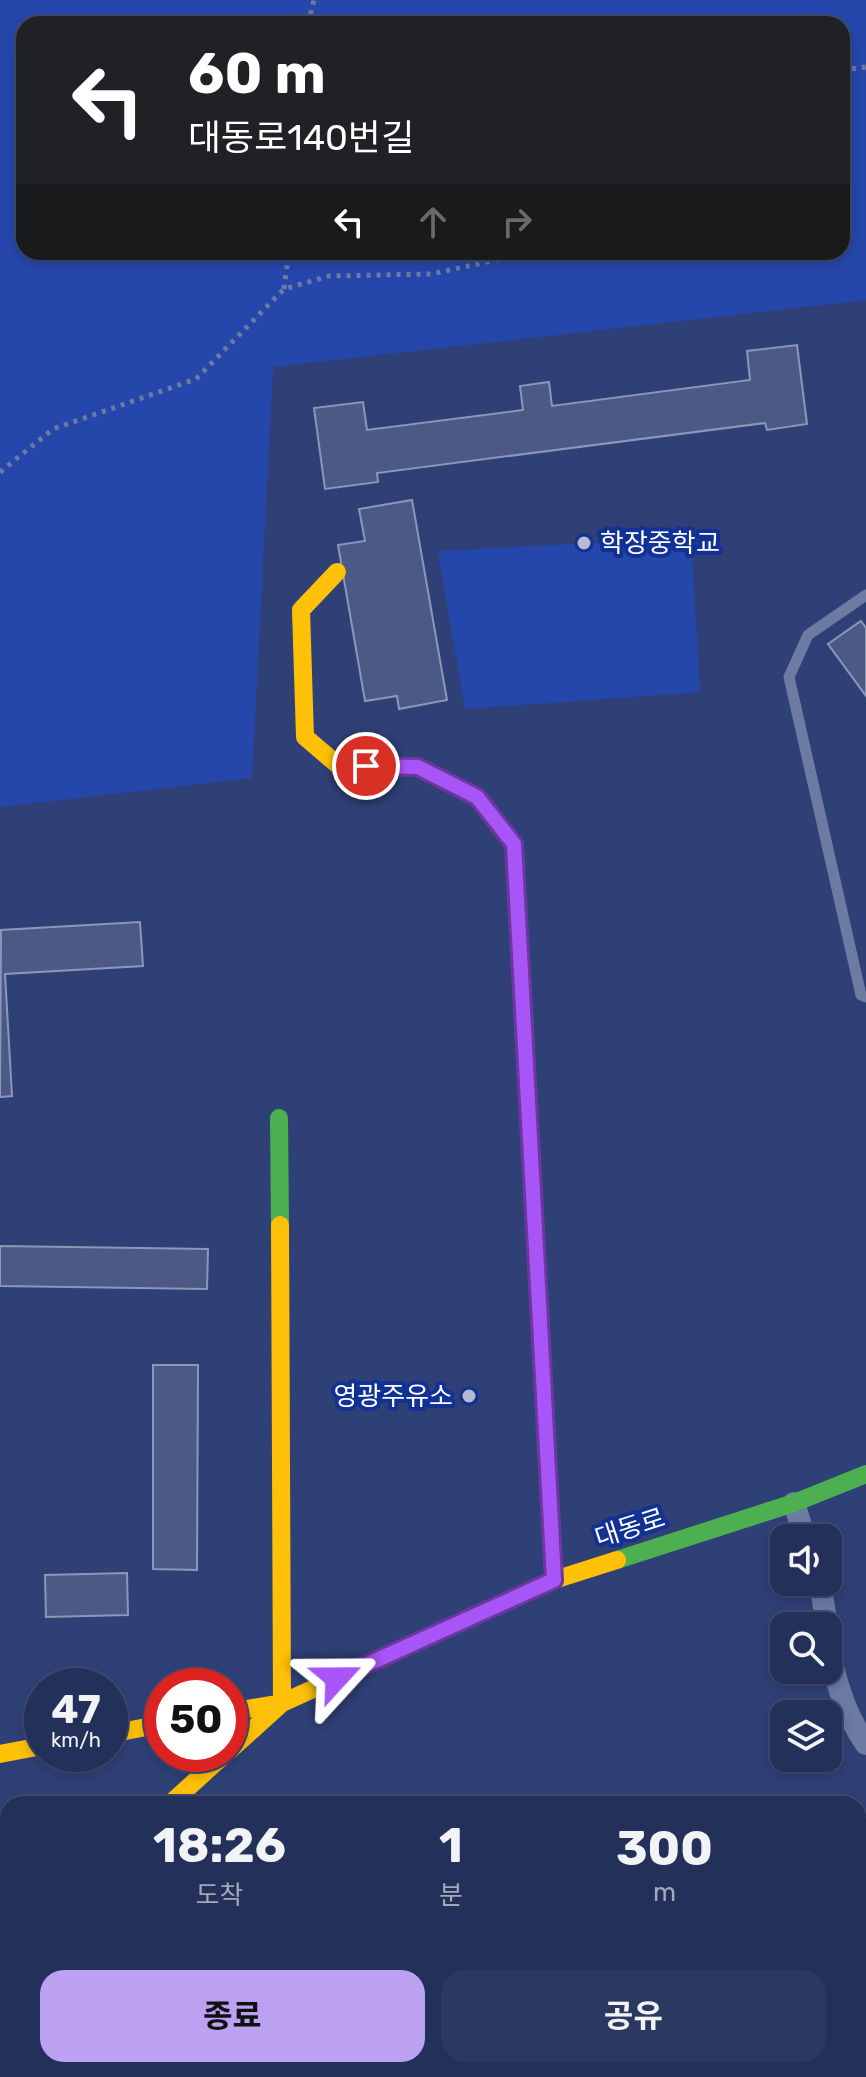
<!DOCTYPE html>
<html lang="ko">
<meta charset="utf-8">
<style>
:root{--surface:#233059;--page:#2b385f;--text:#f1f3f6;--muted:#a3a9ba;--line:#404b6f;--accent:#bca0f2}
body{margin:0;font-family:Rubik,"Noto Sans KR",sans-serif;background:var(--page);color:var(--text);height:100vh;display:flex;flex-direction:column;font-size:30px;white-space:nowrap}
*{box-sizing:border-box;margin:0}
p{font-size:26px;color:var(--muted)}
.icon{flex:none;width:44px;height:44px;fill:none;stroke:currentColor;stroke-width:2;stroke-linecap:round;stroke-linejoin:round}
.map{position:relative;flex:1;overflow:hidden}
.drawer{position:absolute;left:0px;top:1796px;width:866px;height:282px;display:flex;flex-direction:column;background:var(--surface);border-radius:24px 24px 0 0;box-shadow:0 4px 12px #0003,0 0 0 2px var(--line)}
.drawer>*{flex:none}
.top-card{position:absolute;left:16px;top:16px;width:834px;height:244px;border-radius:24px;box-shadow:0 4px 12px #0003,0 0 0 2px var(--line);background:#202124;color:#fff;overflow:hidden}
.fabs{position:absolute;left:770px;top:1524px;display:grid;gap:16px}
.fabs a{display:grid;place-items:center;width:72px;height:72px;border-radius:16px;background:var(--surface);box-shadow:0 4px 12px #0003,0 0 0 2px var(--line);font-size:40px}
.speed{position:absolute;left:24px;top:1668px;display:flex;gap:16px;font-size:40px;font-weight:700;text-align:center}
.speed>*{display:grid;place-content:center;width:104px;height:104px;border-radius:50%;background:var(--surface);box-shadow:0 4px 12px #0003,0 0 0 2px var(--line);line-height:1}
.speed small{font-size:20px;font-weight:400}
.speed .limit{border:12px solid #d22;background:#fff;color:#111}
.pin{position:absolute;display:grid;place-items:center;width:68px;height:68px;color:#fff;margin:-34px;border:4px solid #fff;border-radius:50%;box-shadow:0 2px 8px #0007}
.me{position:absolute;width:88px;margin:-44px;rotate:66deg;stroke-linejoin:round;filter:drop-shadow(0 0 6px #0008)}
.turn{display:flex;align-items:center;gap:28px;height:168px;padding:0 40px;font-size:36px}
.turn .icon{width:104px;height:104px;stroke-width:2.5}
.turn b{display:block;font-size:56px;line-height:68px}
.lanes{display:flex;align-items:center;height:76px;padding:0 40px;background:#0003;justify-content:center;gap:40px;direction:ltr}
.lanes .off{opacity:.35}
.eta{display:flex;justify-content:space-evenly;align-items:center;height:136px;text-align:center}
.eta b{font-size:48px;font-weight:700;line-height:56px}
.button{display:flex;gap:16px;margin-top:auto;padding:16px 40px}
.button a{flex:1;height:92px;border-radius:24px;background:var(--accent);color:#111;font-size:32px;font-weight:700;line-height:92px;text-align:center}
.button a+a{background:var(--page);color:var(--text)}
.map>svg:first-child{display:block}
.green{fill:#2547ab;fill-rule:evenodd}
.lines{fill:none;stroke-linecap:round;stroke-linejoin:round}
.stream{stroke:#1a317b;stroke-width:8}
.building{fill:#4a5985;stroke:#8c97b7;stroke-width:2}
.path{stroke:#6d7aa2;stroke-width:5;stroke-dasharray:4 6;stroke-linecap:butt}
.lane{stroke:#6d7aa2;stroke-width:11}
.street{stroke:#6d7aa2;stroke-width:22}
.fast{stroke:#4caf50;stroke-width:18}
.slow{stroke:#ffc107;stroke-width:18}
.jam{stroke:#c62828;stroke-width:18}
.route-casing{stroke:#6d37a1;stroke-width:20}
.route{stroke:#a855f7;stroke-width:14}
.poi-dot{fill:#b6bccf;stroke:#123194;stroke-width:3}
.labels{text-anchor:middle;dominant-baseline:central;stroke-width:8;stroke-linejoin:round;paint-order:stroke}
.poi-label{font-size:26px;fill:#fff;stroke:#123194;text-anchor:start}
.street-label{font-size:26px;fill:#fff;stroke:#123194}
</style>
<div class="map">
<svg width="866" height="2077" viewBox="0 0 866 2077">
<rect width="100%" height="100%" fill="#2f4077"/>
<path class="green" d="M 0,0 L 866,0 L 866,300 L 273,367 L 252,778 L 0,807 ZM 24,24 L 842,24 L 842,252 L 24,252 Z
M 691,538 L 700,692 L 465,709 L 438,551 Z"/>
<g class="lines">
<path class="stream" d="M 858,2035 L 866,2034
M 613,2077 L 657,2070"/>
</g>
<path class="building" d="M 797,345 L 807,424 L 767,430 L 765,423 L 377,473 L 378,482 L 325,489 L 314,408 L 363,402 L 367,430 L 523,410 L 520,386 L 549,382 L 552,406 L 750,380 L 747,351 Z
M 412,500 L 447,700 L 399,709 L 397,696 L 365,701 L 338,545 L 365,541 L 359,509 Z
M 861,621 L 866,628 L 866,696 L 828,644 Z
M 140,922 L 143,966 L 5,974 L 12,1096 L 0,1097 L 1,930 Z
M 0,1246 L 208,1249 L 207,1289 L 0,1286 Z
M 153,1365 L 198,1365 L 197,1570 L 153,1569 Z
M 127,1573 L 128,1615 L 46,1617 L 45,1575 Z"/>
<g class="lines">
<path class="path" d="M 308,24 L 314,0
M 842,70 L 866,67
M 606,252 L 611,252
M 284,289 L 289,252
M 0,472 L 53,429 L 196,379 L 284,289 L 329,276 L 431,274 L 534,252"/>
<path class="lane" d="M 866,595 L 808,635 L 789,677 L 861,995 L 866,997"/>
<path class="street" d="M 794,1503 L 805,1538
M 820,1582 L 827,1626
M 828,1637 C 832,1673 845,1715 866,1744
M 858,1959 L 866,1958
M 153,2077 L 190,2070"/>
<path class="fast" d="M 279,1118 L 280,1225
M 617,1560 L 794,1503 L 866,1474
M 38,2077 L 40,2070"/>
<path class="slow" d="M 337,572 L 301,610 L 305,737 L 339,766 L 418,767 L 477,797 L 514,844 L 515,862
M 529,1118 L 554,1580
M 230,1712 L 282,1703 L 280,1225
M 110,1734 L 162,1724
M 230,1750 L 282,1703 L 554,1580 L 617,1560
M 0,1754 L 42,1746
M 170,1804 L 225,1754"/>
<path class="jam" d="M 515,862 L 529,1118"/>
</g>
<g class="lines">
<g class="route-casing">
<path id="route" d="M 337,1678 L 554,1580 L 514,844 L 477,797 L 418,767 L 366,766"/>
</g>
<use href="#route" class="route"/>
</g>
<g class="poi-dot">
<circle cx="584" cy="543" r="8"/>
<circle cx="469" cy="1396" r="8"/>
</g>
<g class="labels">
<g class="poi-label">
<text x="600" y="543">학장중학교</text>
<text x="453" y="1396" text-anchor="end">영광주유소</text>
</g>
<g class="street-label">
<text transform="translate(630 1528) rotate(-18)">대동로</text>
</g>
</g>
</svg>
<div class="fabs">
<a><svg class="icon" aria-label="sound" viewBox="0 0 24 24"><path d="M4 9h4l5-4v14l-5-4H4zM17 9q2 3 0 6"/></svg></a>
<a><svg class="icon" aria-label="search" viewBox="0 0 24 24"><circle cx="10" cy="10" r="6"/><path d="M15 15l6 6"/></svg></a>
<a><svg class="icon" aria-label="layers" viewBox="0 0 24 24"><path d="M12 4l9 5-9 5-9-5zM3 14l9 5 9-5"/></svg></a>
</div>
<div class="speed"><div>47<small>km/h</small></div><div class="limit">50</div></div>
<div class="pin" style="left:366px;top:766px;background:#d93025"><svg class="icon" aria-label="arrive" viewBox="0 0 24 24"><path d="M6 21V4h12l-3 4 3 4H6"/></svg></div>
<svg class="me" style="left:337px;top:1678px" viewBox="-20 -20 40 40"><path d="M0-17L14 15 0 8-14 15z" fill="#a855f7" stroke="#fff" stroke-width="4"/></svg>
<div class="top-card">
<div class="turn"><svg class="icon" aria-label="left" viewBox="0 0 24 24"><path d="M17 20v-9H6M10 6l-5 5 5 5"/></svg><div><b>60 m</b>대동로140번길</div></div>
<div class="lanes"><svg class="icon" aria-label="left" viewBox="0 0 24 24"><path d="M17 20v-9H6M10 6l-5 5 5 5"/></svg><svg class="icon off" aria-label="ahead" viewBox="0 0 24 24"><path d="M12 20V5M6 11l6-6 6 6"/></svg><svg class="icon off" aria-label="right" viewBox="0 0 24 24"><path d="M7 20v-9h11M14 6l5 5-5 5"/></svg></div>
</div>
<section class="drawer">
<div class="eta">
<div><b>18:26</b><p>도착</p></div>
<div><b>1</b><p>분</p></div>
<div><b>300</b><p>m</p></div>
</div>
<div class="button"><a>종료</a><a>공유</a></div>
</section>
</div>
